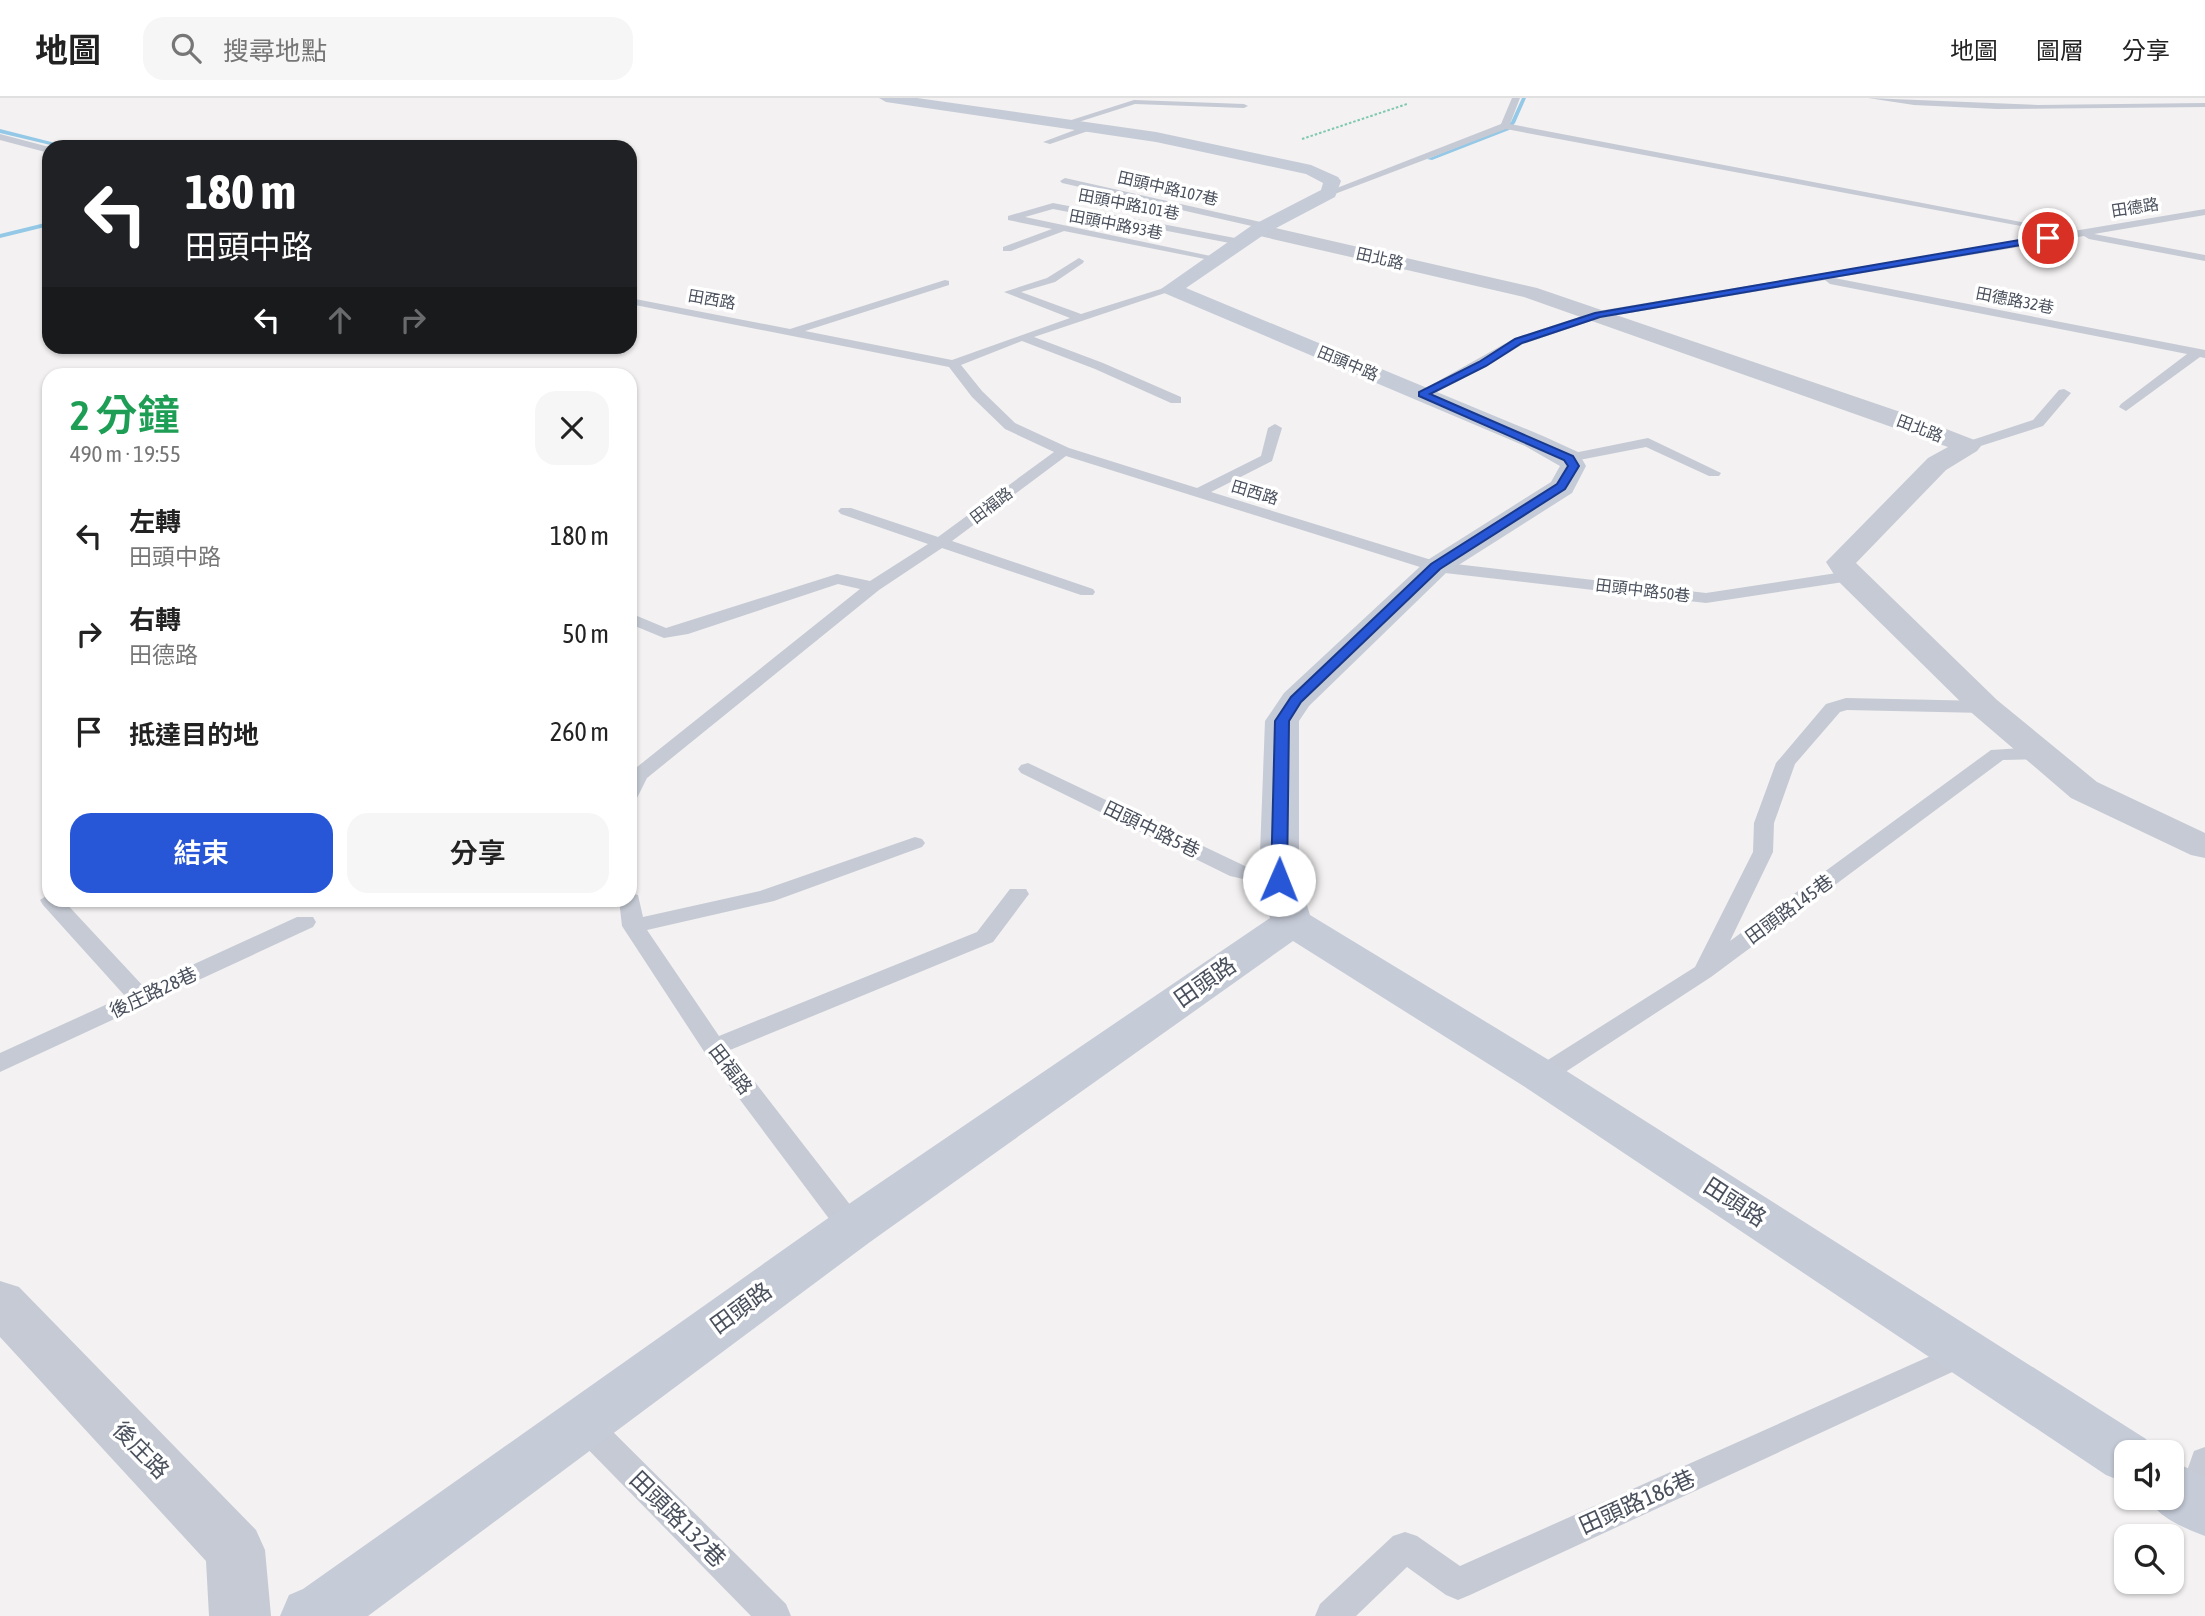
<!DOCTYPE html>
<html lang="zh-TW">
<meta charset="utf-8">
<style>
:root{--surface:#fff;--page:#f6f6f6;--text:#222;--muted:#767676;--line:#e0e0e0;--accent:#2757d7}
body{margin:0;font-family:"Asap Condensed","Noto Sans TC",sans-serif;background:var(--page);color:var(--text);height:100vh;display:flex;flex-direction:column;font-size:26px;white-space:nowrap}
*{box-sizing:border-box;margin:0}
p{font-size:23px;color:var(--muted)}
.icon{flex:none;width:38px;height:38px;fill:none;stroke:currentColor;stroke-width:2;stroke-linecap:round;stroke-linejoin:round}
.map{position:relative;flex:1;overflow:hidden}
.side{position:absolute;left:42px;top:270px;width:595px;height:539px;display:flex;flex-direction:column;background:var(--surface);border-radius:21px;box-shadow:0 2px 5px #0004}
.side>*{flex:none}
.banner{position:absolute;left:42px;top:42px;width:595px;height:214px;border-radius:21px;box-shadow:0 2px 5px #0004;background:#202124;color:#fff;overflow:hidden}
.buttons{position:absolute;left:2114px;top:1342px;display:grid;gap:14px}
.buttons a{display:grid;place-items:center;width:70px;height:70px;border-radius:14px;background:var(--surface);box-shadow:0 2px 5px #0004;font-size:35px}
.pin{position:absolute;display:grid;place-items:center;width:60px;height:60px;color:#fff;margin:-30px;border:4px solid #fff;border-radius:50%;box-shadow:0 2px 7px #0007}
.me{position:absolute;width:77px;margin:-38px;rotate:1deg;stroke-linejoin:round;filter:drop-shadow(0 0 5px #0008)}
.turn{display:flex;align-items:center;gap:24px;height:147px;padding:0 28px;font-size:32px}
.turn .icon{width:91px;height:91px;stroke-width:2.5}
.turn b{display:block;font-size:49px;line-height:60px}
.lanes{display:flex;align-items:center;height:66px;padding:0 28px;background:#0003;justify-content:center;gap:35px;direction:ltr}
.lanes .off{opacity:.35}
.round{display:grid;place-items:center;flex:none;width:74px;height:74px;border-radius:21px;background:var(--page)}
.head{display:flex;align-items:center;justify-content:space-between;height:119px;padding:0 28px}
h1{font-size:42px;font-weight:600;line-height:52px;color:#1e9e55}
.action{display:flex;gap:14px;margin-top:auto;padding:14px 28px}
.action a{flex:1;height:80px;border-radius:21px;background:var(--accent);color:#fff;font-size:28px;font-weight:600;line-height:80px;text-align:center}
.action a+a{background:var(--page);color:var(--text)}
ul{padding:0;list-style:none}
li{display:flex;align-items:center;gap:21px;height:98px;padding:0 28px}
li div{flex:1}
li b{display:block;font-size:26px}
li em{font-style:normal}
header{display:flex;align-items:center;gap:42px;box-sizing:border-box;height:98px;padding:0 35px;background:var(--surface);border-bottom:2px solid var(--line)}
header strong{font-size:33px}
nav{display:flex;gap:38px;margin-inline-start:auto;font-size:24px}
.search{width:490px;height:63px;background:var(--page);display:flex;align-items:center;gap:18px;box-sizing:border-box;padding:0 24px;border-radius:21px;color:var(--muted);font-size:26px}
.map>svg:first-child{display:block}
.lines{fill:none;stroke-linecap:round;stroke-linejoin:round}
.stream{fill:#93c8e6;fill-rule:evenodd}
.path{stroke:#7dc8af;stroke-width:2;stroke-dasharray:2.5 2;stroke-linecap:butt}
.lane{fill:#c5cad4;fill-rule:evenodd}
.street{fill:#c5cad4;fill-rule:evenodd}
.secondary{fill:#c5cbd7;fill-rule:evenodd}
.route{fill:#2757d7;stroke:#19398c;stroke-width:2}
.labels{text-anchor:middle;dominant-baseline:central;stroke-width:7;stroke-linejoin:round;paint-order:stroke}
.far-street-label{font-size:16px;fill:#4a515d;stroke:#fff}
.street-label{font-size:19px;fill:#4a515d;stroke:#fff}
.near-street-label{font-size:23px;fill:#4a515d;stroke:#fff}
</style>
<header>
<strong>地圖</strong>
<div class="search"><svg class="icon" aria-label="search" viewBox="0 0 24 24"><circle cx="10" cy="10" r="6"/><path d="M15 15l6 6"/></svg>搜尋地點</div>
<nav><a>地圖</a><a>圖層</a><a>分享</a></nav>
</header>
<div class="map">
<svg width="2205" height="1518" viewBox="0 0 2205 1518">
<rect width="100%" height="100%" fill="#f3f1f1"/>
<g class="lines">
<path class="stream" d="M 1522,0 L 1526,0 L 1515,25 L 1509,32 L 1432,62 L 1427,61 L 1505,30 L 1511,24 Z
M 0,31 L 67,48 L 68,49 L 59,49 L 0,35 Z
M 49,124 L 49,128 L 0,140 L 0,136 Z"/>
<path class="path" d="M 1302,41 L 1407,6
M 70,45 L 86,49"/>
<path class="lane" d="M 1512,0 L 1520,0 L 1510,26 L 2063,132 L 2058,135 L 1506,31 L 1332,97 L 1324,95 L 1501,26 Z
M 1868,0 L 2038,7 L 2205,5 L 2205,9 L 1997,11 L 1914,7 Z
M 1134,2 L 1244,6 L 1248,8 L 1244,10 L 1135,6 L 1069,27 L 1062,25 Z
M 1088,27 L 1091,32 L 1050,46 L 1043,44 Z
M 0,36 L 49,49 L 49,55 L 0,42 Z
M 1065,80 L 1265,125 L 1270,128 L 1265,131 L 1062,85 L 1060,83 Z
M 1053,105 L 1240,141 L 1245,144 L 1240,147 L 1053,111 L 1025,119 L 1220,160 L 1215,163 L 1064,133 L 1011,153 L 1003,153 L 1003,149 L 1052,131 L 1008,122 L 1008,118 Z
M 2205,111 L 2205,117 L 2094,136 L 2205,157 L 2205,163 L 2089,141 L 2084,138 L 1834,180 L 2205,252 L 2205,260 L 2200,259 L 2126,313 L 2119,309 L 2121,306 L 2187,256 L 1830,186 L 1825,182 L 1600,220 L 1523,246 L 1486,269 L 1427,299 L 1417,299 L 1415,296 L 1515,240 L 1598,213 Z
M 1079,160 L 1084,163 L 1083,165 L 1055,184 L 1021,194 L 1081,216 L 1167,189 L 1177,191 L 1034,239 L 1103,265 L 1181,299 L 1181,305 L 1171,305 L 1095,271 L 1022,243 L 961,267 L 982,293 L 1015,325 L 1069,350 L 1197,390 L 1261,358 L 1268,330 L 1275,326 L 1282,330 L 1272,363 L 1211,394 L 1438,464 L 1706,495 L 1850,473 L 1858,478 L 1850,483 L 1706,505 L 1436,474 L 1066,358 L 952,443 L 1093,491 L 1095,494 L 1093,497 L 1081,497 L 942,450 L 879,492 L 647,680 L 637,700 L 630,702 L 632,673 L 860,491 L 838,486 L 688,536 L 664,540 L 630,526 L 630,515 L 666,530 L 837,476 L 870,483 L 928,446 L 841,416 L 838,413 L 841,410 L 851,410 L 938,439 L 1054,354 L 1005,331 L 972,299 L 949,269 L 630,206 L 630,200 L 790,231 L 945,182 L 949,183 L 949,187 L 805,233 L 952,262 L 1070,220 L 1004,194 L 1047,180 Z
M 2064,291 L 2071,295 L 2043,328 L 1968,352 L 1961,348 L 1963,345 L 2033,322 L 2059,292 Z
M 1648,340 L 1721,375 L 1719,378 L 1709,378 L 1646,349 L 1569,364 L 1562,360 L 1569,356 Z
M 1846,600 L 1985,603 L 1994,609 L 1985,615 L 1847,612 L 1840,614 L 1795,666 L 1774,725 L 1773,754 L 1730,843 L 1991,652 L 2039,649 L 2049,655 L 2039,661 L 2003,662 L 1711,879 L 1550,984 L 1541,987 L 1532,984 L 1529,978 L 1532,972 L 1695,869 L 1753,754 L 1754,725 L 1776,665 L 1826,606 Z
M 1028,665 L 1245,768 L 1287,777 L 1290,782 L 1287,787 L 1279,789 L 1230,778 L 1021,675 L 1018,671 L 1021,667 Z
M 915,739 L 922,741 L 925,745 L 922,749 L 774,803 L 647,832 L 719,938 L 977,834 L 1010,791 L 1026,791 L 1029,796 L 993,844 L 730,952 L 862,1122 L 866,1130 L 862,1138 L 852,1141 L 842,1138 L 705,955 L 622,828 L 619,802 L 630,802 L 630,795 L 638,797 L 643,819 L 760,793 Z
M 49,796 L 49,802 L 63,802 L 144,889 L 297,819 L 313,819 L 316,824 L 313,829 L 0,974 L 0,955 L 125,898 L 43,807 L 40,802 Z
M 1964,1243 L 1974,1246 L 1979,1255 L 1974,1264 L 1470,1497 L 1458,1502 L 1446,1497 L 1407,1469 L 1356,1518 L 1315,1518 L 1320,1506 L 1393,1438 L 1405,1434 L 1417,1438 L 1460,1468 Z
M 583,1312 L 594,1315 L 786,1506 L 791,1518 L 751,1518 L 572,1335 L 568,1325 L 572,1315 Z
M 2205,1349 L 2205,1410 L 2193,1416 L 2182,1411 L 2177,1401 L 2194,1353 Z"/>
<path class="street" d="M 1258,126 L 1537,190 L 1918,320 L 1977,343 L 1981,348 L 1977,353 L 1946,372 L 1856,465 L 1997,602 L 2097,684 L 2205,735 L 2205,760 L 2191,757 L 2071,700 L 1973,616 L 1839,484 L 1826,464 L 1928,360 L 1948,349 L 1524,199 L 1251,136 L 1249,132 Z
M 0,1183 L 19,1189 L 256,1432 L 265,1452 L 271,1518 L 209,1518 L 206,1463 L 0,1239 Z"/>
<path class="secondary" d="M 879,0 L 917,0 L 1156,34 L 1311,67 L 1338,79 L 1341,83 L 1335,99 L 1265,136 L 1186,190 L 1543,338 L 1578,354 L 1586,368 L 1572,395 L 1446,475 L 1309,608 L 1299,623 L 1299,782 L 1310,817 L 1557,967 L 2146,1341 L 2153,1354 L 2126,1354 L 2126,1385 L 2106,1377 L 1525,989 L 1293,843 L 870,1144 L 368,1518 L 280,1518 L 289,1497 L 303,1491 L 834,1116 L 1270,820 L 1259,782 L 1265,623 L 1284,595 L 1426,463 L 1551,384 L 1560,368 L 1525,348 L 1164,195 L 1161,191 L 1251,128 L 1321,92 L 1323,85 L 1306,76 L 1156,44 L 886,4 Z
M 2172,1363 L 2205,1378 L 2205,1438 C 2186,1431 2157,1419 2148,1400 L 2172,1400 Z"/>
</g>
<path class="route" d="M 2048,137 L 2050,142 L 1600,219 L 1522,245 L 1486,268 L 1430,296 L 1573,358 L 1579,368 L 1565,391 L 1440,471 L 1301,604 L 1289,623 L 1287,782 L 1285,786 L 1274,786 L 1271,782 L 1275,623 L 1291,599 L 1431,466 L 1557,386 L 1568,368 L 1564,362 L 1419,298 L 1419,294 L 1479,264 L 1515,241 L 1595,215 Z"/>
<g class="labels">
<g class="far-street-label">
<text transform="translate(1168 90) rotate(13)">田頭中路107巷</text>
<text transform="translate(1129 106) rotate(11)">田頭中路101巷</text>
<text transform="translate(2135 109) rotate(-9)">田德路</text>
<text transform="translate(1116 126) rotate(11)">田頭中路93巷</text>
<text transform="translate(1380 160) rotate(13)">田北路</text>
<text transform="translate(712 201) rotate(10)">田西路</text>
<text transform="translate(2015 202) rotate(11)">田德路32巷</text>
<text transform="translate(1348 265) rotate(23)">田頭中路</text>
<text transform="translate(1920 330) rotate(21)">田北路</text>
<text transform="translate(1255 394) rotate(17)">田西路</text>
<text transform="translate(991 407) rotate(-37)">田福路</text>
<text transform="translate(1643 492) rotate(7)">田頭中路50巷</text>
</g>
<g class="street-label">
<text transform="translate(1152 731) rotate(26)">田頭中路5巷</text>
<text transform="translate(1789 811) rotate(-36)">田頭路145巷</text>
<text transform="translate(153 894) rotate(-25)">後庄路28巷</text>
<text transform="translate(731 971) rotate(53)">田福路</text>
</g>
<g class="near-street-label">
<text transform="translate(1205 884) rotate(-35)">田頭路</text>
<text transform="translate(1735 1104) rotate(33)">田頭路</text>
<text transform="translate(741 1210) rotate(-36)">田頭路</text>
<text transform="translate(141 1352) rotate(46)">後庄路</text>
<text transform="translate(1637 1404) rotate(-24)">田頭路186巷</text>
<text transform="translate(678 1421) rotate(45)">田頭路132巷</text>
</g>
</g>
</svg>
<div class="buttons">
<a><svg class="icon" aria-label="sound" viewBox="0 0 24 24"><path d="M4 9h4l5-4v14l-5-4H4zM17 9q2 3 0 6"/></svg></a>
<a><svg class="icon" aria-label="search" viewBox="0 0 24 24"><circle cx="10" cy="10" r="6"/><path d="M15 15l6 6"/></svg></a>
</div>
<div class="pin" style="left:2048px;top:140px;background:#d93025"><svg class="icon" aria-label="arrive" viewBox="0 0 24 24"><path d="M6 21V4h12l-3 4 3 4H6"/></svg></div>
<svg class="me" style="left:1279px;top:782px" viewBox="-20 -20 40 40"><circle r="19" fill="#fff"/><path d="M0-13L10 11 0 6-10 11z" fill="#2757d7"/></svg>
<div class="banner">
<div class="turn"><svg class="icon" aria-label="left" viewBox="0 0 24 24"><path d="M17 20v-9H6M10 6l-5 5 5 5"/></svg><div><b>180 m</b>田頭中路</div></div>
<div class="lanes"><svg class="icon" aria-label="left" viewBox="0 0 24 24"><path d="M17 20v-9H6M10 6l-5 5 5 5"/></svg><svg class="icon off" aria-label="ahead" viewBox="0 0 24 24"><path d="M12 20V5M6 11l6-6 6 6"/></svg><svg class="icon off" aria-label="right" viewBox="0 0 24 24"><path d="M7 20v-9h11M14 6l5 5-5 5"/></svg></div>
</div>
<section class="side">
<div class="head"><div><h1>2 分鐘</h1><p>490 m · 19:55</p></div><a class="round"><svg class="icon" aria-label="close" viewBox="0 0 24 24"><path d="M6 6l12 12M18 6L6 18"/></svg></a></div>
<ul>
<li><svg class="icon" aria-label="left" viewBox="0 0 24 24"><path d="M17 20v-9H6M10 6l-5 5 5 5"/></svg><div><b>左轉</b><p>田頭中路</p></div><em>180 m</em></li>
<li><svg class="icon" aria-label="right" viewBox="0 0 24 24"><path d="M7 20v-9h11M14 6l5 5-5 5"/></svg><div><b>右轉</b><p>田德路</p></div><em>50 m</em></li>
<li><svg class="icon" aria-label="arrive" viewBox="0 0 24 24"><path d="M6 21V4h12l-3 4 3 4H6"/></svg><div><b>抵達目的地</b></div><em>260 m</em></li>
</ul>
<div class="action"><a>結束</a><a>分享</a></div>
</section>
</div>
